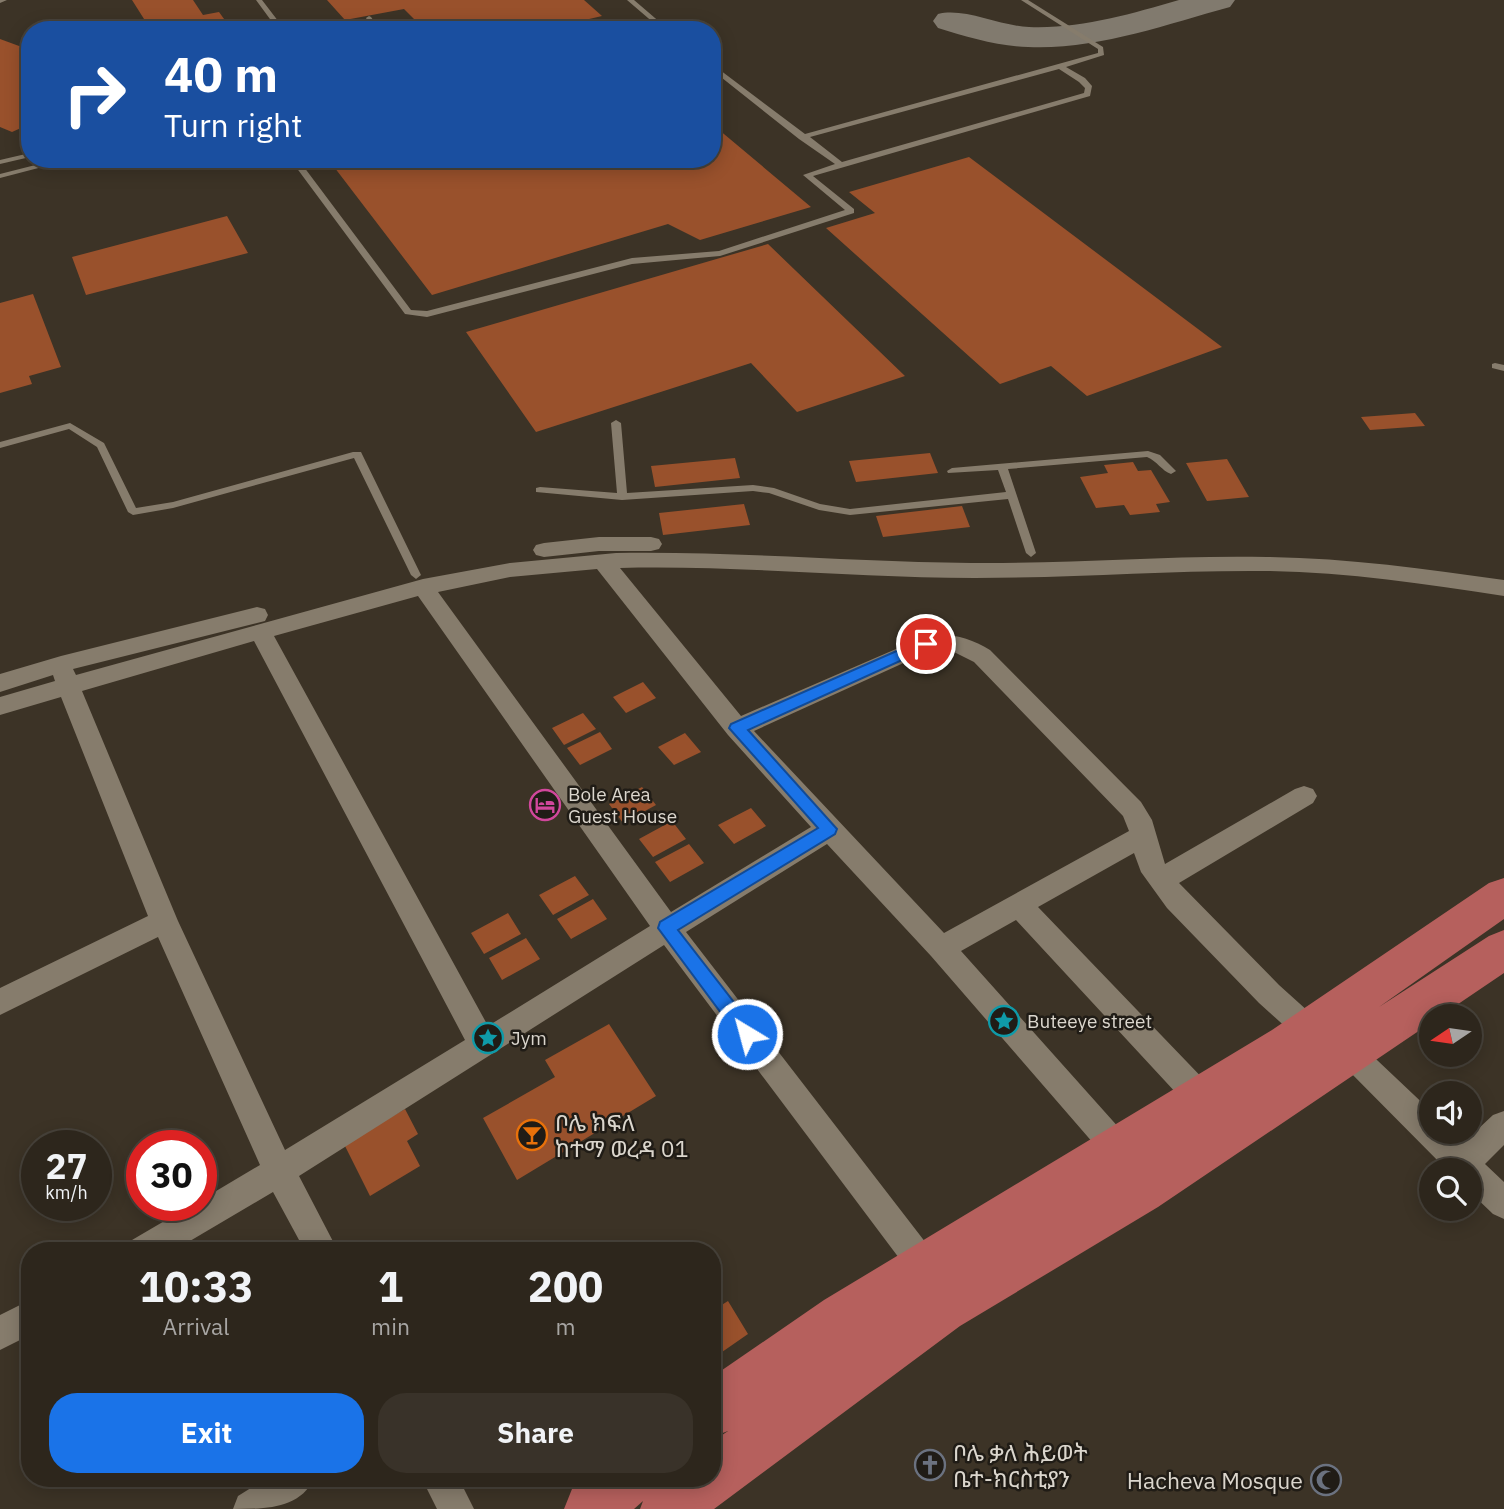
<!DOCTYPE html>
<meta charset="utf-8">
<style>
:root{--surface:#2d261c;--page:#393229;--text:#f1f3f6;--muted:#a7a5a3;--line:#48433b;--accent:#1a73e8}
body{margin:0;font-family:"IBM Plex Sans","Noto Sans Ethiopic",sans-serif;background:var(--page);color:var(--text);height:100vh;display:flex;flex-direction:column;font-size:26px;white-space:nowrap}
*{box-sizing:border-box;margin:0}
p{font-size:23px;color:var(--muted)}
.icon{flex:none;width:38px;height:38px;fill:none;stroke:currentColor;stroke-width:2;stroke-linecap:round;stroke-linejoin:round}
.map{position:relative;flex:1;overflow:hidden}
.panel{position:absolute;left:21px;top:1242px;width:700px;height:245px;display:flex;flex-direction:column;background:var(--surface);border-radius:28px;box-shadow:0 4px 18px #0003,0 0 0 2px var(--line)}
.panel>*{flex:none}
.guide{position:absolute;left:21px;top:21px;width:700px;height:147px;border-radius:28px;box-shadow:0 4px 18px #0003,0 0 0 2px var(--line);background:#1a4fa0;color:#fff;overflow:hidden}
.needle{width:46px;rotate:257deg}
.fabs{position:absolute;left:1419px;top:1004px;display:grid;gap:14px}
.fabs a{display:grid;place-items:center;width:63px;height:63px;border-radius:50%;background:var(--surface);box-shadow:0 4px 18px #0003,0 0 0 2px var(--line);font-size:35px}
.speed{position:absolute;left:21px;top:1130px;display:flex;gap:14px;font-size:35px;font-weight:700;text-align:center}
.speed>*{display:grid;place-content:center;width:91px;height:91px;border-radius:50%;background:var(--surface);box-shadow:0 4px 18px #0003,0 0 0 2px var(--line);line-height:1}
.speed small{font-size:18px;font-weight:400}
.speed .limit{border:10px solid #d22;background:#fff;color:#111}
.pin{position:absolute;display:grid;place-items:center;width:60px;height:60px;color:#fff;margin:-30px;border:4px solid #fff;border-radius:50%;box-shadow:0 2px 7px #0007}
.me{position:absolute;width:77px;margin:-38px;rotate:323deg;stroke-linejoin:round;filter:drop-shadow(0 0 5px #0008)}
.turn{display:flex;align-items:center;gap:24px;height:147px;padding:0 28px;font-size:32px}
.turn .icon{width:91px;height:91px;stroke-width:2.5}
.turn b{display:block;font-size:49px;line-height:60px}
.eta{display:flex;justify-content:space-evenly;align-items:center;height:119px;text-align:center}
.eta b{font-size:42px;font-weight:700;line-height:49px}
.cta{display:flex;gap:14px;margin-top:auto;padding:14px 28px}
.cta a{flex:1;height:80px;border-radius:28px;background:var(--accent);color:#fff;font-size:28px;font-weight:700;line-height:80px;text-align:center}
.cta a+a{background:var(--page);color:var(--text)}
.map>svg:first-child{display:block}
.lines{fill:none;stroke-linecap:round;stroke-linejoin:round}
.taxiway{fill:#817a6e;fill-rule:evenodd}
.building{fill:#99512c}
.lane{fill:#867c6c;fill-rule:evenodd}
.street{fill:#867c6c;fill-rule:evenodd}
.primary{fill:#b6605d;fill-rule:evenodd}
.route{fill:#1a73e8;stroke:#114b97;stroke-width:2}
.labels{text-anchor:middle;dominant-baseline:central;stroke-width:5;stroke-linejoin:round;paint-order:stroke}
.poi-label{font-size:19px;fill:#dbd6cd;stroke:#201c16;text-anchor:start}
.near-poi-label{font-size:23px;fill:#dbd6cd;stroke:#201c16;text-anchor:start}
</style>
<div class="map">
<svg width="1504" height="1509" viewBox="0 0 1504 1509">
<rect width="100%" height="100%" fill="#3c3326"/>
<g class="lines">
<path class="taxiway" d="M 1179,0 L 1235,0 L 1230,7 C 1164,25 1097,50 1028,47 C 997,46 967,37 938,28 L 933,21 L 938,14 C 964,7 1000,26 1029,27 C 1081,29 1130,14 1179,0 Z"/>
</g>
<path class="building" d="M 132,0 L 193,0 L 203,15 L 219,12 L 232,30 L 151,30 Z
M 327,0 L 584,0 L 602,16 L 542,30 L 425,30 L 404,9 L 345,20 Z
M 0,39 L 30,50 L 30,124 L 12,132 L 0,127 Z
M 712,124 L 811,207 L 700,240 L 668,224 L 432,295 L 328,159 L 712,159 Z
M 969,157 L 1222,347 L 1087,396 L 1051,366 L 1000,384 L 826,228 L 875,213 L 849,192 Z
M 227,216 L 248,253 L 86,295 L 72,257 Z
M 768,244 L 905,376 L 797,412 L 751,363 L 536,432 L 466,332 Z
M 33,294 L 61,367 L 29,376 L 32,384 L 0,393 L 0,303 Z
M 1415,413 L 1425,426 L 1370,430 L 1361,417 Z
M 930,453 L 938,473 L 856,482 L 849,461 Z
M 735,458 L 740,478 L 655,487 L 651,466 Z
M 1227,459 L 1249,497 L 1207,501 L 1186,463 Z
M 1133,462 L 1138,471 L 1151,470 L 1170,502 L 1156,504 L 1160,512 L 1130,515 L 1124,505 L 1096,508 L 1080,477 L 1108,473 L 1104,465 Z
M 744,504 L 750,525 L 663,535 L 659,513 Z
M 962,506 L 970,527 L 883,537 L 876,516 Z
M 643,682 L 656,698 L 626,713 L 613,697 Z
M 583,713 L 596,729 L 564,745 L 552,728 Z
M 600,732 L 612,749 L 580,765 L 567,748 Z
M 685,733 L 701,752 L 674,765 L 658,747 Z
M 642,787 L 656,805 L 623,823 L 609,804 Z
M 751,808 L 766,826 L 734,844 L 718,825 Z
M 672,821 L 686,839 L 653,857 L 639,839 Z
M 689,844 L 704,863 L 670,882 L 655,862 Z
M 575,876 L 589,895 L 553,915 L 539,895 Z
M 593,899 L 607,919 L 571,939 L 557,919 Z
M 508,913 L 521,934 L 484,954 L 471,933 Z
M 526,938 L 540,959 L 502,980 L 489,958 Z
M 609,1024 L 656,1096 L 517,1180 L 483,1118 L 555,1077 L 545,1060 Z
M 405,1109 L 418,1134 L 407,1141 L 420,1166 L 370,1196 L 344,1144 Z
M 728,1301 L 748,1334 L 712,1359 L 712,1311 Z"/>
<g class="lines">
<path class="lane" d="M 0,0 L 7,0 L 0,3 Z
M 256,0 L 262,0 L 285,30 L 278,30 Z
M 627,0 L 634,0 L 669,30 L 662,30 Z
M 1021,0 L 1028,0 L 1103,47 L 1104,55 L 1066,67 L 1085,78 L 1092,86 L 1090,96 L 813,176 L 854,209 L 854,213 L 720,256 L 632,264 L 427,317 L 405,314 L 290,159 L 298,159 L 411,310 L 427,311 L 632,258 L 719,251 L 845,210 L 803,175 L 835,164 L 799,139 L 712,70 L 712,64 L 805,134 L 1098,53 L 1098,49 ZM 1059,69 L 1079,82 L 1085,88 L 1084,93 L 842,162 L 810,137 Z
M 369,16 L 371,17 L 380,30 L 373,30 L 366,18 Z
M 30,153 L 30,157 L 0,164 L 0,160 Z
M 59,159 L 73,159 L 0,178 L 0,174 Z
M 1495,363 L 1504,365 L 1504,371 L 1492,368 L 1492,364 Z
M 616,420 L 621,423 L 627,493 L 753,485 L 774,488 L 820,504 L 850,509 L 1006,492 L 998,470 L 948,473 L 947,471 L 952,468 L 1148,451 L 1160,455 L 1176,471 L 1171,474 C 1162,471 1157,461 1147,457 L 1008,469 L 1036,553 L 1031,557 L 1026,553 L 1008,499 L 850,515 L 819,510 L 769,493 L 753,491 L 622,500 L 536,492 L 536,488 L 540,487 L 617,493 L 611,423 Z
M 70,423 L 104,443 L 136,508 L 173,502 L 353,452 L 361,452 L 421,575 L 416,579 L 411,575 L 354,458 L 173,508 L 133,515 L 128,512 L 97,447 L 69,429 L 0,448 L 0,442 Z"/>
<path class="street" d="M 599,537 L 651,537 L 659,539 L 662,544 L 659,549 L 651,551 L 599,551 L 544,557 L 536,555 L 533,550 L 536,545 L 544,543 Z
M 616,553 C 735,551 852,562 971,563 C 1070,564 1168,555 1267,557 C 1347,558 1425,569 1504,580 L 1504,596 C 1425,584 1346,572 1267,571 C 1169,570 1072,578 975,578 C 856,578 738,565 620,568 L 741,716 L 926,636 C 950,632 970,638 990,650 L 1141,802 L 1152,820 L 1165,864 L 1295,789 L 1304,786 L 1313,789 L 1317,796 L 1313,803 L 1179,883 L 1279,985 L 1319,1021 L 1323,1030 L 1319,1039 L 1309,1043 L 1299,1039 L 1259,1003 L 1167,908 L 1141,872 L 1134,853 L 1038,907 L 1212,1088 L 1216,1098 L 1212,1108 L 1201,1112 L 1190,1108 L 1016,920 L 961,951 L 1129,1139 L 1133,1149 L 1129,1159 L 1118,1164 L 1107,1159 L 931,956 L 827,844 L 686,932 L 936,1256 L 941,1267 L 936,1278 L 925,1283 L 914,1278 L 664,945 L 299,1176 L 338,1251 L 305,1251 L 273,1192 L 173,1251 L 127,1251 L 132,1240 L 190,1206 L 201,1206 L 201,1200 L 260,1165 L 158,937 L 0,1015 L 0,988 L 148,916 L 61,697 L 0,715 L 0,697 L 55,681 L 53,675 L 0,692 L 0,674 L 61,656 L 257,607 L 265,609 L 268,615 L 265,621 L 73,669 L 76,675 L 423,579 L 510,563 ZM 597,569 L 728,735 L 811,827 L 671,912 L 438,592 L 510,577 ZM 418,596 L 650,926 L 488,1026 L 274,636 ZM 254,641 L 465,1040 L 285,1150 L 178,921 L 82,691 ZM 942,650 L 954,652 L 974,662 L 1123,816 L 1129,831 L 944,933 L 754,731 L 930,651 Z
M 1349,1039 L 1359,1043 L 1432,1112 L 1432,1132 L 1452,1132 L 1463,1143 L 1493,1115 L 1504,1111 L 1504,1145 L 1485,1164 L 1504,1182 L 1504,1219 L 1493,1214 L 1470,1192 L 1470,1171 L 1448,1171 L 1339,1061 L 1334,1052 L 1339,1043 Z
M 30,1300 L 30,1335 L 0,1350 L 0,1315 Z
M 265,1479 L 314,1479 C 299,1509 265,1509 233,1509 L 238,1496 Z
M 422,1479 L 459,1479 L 474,1509 L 437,1509 Z"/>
<path class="primary" d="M 1504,878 L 1504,919 L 1379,1007 L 1489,936 L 1504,930 L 1504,973 L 1439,1017 L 1432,1017 L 1432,1022 L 1158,1207 L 960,1326 L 714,1509 L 640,1509 L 643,1501 L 634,1509 L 564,1509 L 572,1489 L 584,1479 L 654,1479 L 651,1487 L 662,1479 L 712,1479 L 712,1442 L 728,1431 L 712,1437 L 712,1377 L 824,1300 L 1272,1030 L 1489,883 Z"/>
</g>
<path class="route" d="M 926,638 L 933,644 L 931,647 L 748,730 L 837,829 L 835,834 L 678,930 L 754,1028 L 757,1034 L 754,1040 L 747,1042 L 741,1040 L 658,928 L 660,922 L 818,828 L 729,728 L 731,724 Z"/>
<defs>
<g id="hotel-ring" transform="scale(1.575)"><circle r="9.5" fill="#201c16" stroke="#d1479c" stroke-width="1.5"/><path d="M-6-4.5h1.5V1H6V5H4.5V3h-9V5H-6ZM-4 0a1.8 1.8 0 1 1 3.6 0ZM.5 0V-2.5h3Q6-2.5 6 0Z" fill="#d1479c"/></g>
<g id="sight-ring" transform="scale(1.575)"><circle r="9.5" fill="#201c16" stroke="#0f9aa8" stroke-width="1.5"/><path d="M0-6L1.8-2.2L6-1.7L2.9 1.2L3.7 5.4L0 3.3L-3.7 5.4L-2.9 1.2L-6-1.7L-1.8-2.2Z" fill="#0f9aa8"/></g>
<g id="bar-ring" transform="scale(1.575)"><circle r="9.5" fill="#201c16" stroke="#e8710a" stroke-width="1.5"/><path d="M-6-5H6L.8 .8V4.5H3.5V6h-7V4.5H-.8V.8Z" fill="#e8710a"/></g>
<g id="church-ring" transform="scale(1.575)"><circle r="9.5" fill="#201c16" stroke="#6b7280" stroke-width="1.5"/><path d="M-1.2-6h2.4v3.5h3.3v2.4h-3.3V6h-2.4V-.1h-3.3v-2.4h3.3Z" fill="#6b7280"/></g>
<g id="mosque-ring" transform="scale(1.575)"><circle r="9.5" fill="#201c16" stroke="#6b7280" stroke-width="1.5"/><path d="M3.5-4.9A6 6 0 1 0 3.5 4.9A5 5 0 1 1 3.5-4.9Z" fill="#6b7280"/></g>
</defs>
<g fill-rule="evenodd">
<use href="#hotel-ring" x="545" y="805"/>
<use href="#sight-ring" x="1004" y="1021"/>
<use href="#sight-ring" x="488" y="1038"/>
<use href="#bar-ring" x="532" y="1135"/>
<use href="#church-ring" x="930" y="1465"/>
<use href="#mosque-ring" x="1326" y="1480"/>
</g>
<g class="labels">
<g class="poi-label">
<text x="568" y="794">Bole Area<tspan x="568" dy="22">Guest House</tspan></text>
<text x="1027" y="1021">Buteeye street</text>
<text x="511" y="1038">Jym</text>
</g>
<g class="near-poi-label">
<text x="555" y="1122">ቦሌ ክፍለ<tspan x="555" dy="26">ከተማ ወረዳ 01</tspan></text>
<text x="953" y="1452">ቦሌ ቃለ ሕይወት<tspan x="953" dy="26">ቤተ-ክርስቲያን</tspan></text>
<text x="1303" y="1480" text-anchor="end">Hacheva Mosque</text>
</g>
</g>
</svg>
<div class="fabs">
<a><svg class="needle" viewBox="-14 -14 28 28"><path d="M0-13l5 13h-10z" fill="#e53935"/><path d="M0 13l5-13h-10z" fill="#a7a5a3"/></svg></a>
<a><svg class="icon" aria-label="sound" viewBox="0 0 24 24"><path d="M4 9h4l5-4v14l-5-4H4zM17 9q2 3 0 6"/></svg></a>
<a><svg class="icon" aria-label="search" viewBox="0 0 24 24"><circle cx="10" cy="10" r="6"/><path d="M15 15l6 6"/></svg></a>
</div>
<div class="speed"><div>27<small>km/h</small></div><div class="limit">30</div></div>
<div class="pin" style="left:926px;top:644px;background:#d93025"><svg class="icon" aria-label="arrive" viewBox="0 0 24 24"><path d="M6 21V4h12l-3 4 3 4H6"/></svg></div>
<svg class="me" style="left:747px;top:1034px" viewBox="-20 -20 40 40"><circle r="17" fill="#1a73e8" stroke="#fff" stroke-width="3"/><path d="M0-11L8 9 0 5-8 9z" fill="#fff"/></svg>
<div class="guide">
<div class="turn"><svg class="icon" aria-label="right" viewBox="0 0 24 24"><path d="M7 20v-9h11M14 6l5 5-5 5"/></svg><div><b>40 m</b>Turn right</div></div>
</div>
<section class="panel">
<div class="eta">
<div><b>10:33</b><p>Arrival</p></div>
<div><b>1</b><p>min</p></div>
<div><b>200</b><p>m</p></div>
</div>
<div class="cta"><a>Exit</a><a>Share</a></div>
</section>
</div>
